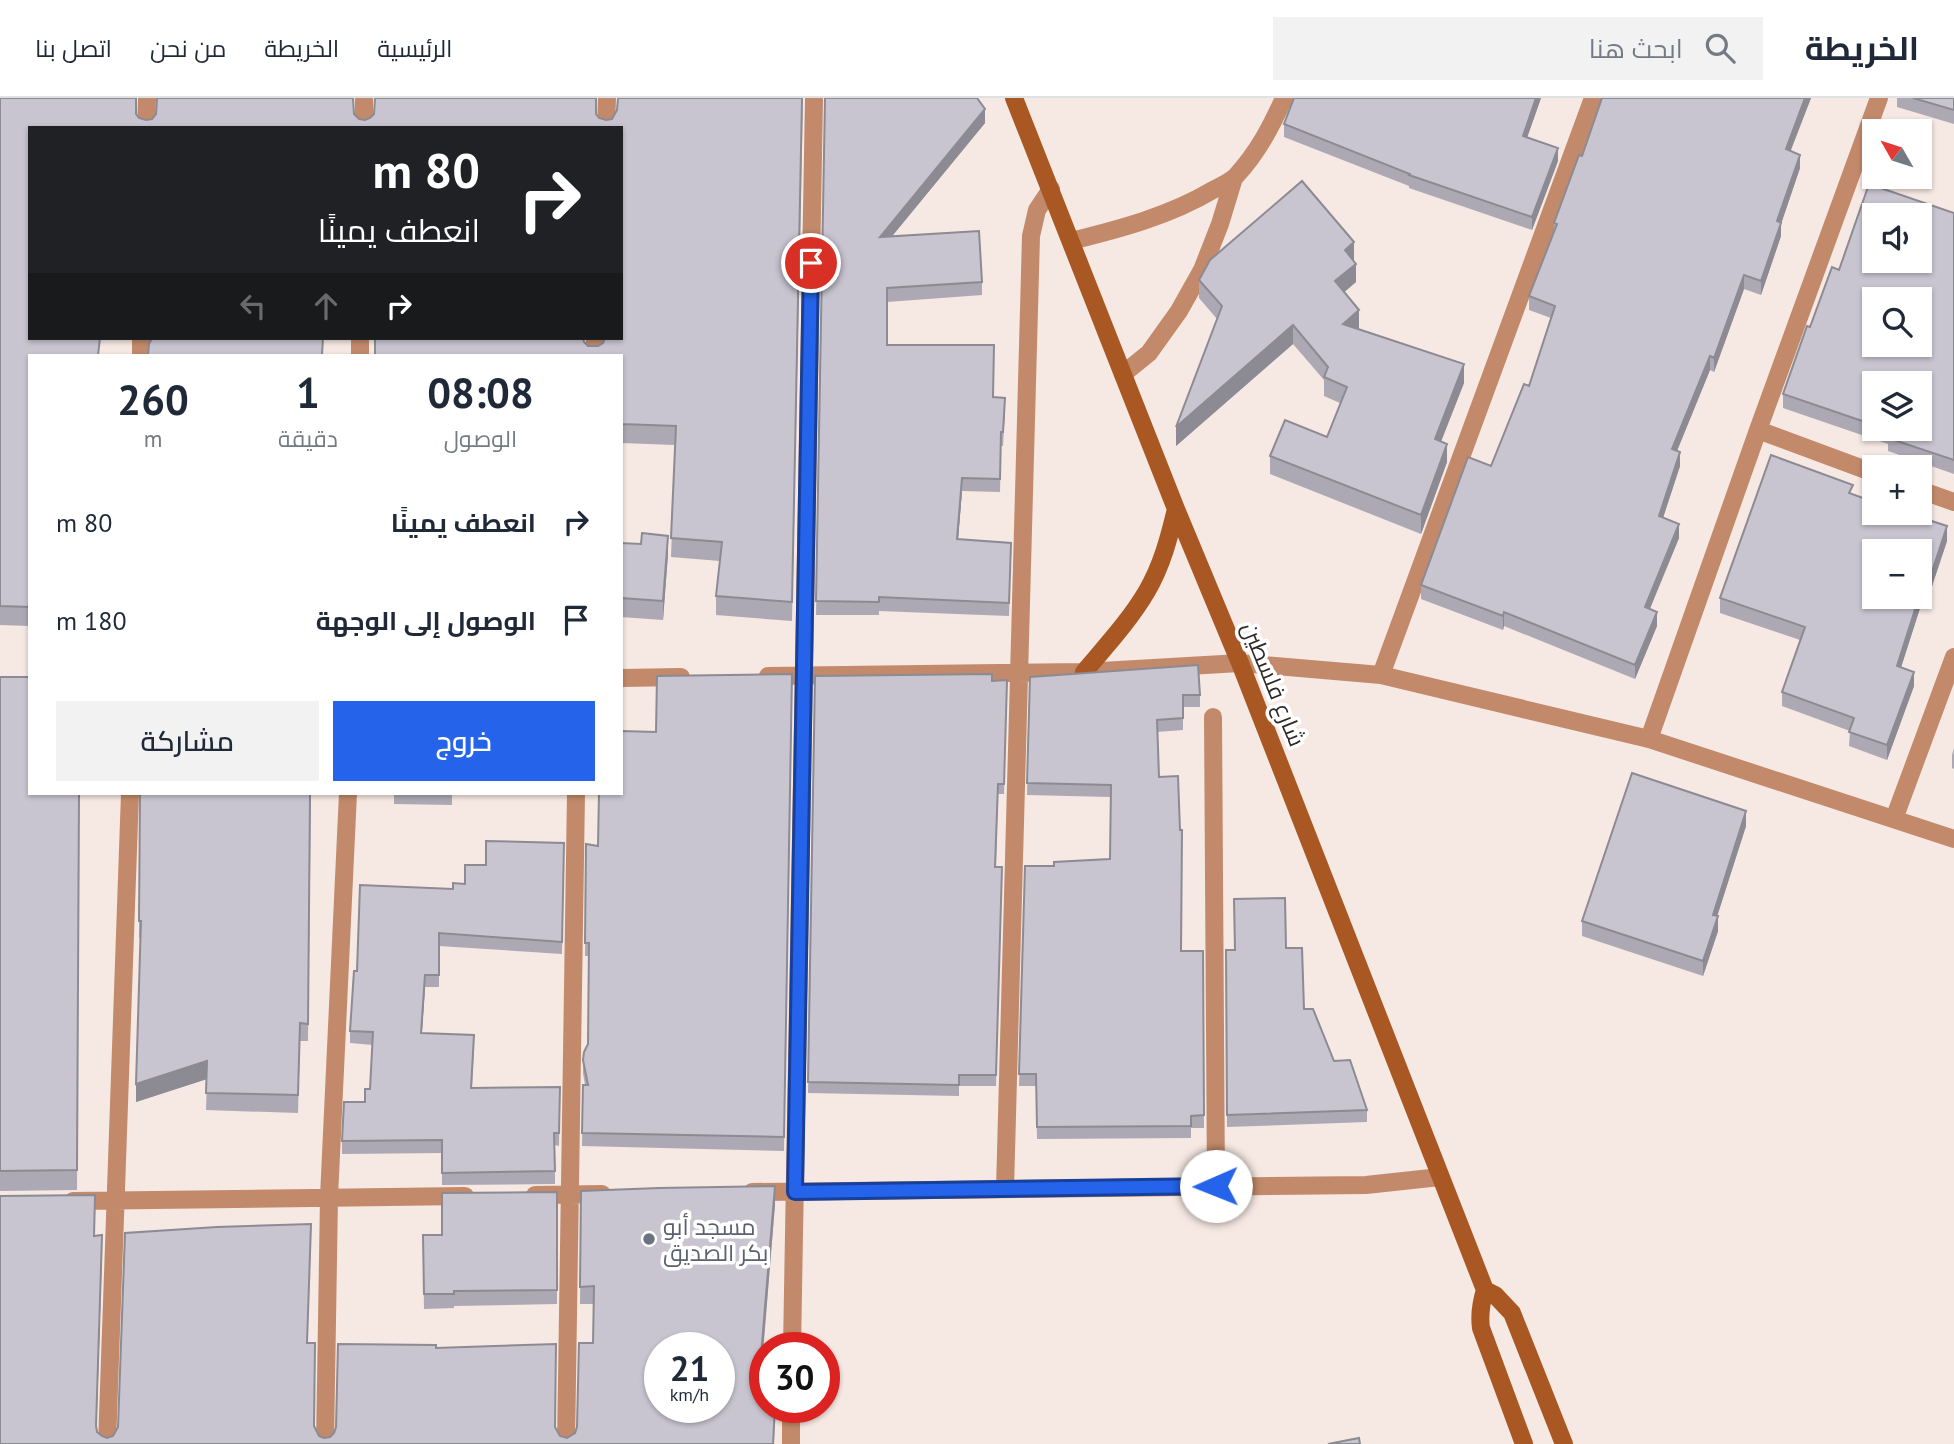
<!DOCTYPE html>
<html lang="ar">
<meta charset="utf-8">
<style>
:root{--surface:#fff;--page:#f2f2f3;--text:#1f2937;--muted:#747a83;--line:#e0e1e3;--accent:#2563eb}
body{margin:0;font-family:"PT Sans",Cairo,sans-serif;background:var(--page);color:var(--text);direction:rtl;height:100vh;display:flex;flex-direction:column;font-size:26px;white-space:nowrap}
*{box-sizing:border-box;margin:0}
p{font-size:23px;color:var(--muted)}
.icon{flex:none;width:38px;height:38px;fill:none;stroke:currentColor;stroke-width:2;stroke-linecap:round;stroke-linejoin:round}
.map{position:relative;flex:1;overflow:hidden;direction:ltr}
.side{position:absolute;left:28px;top:256px;width:595px;height:441px;display:flex;flex-direction:column;background:var(--surface);border-radius:0px;box-shadow:0 2px 5px #0004;direction:rtl}
.side>*{flex:none}
.hud{position:absolute;left:28px;top:28px;width:595px;height:214px;border-radius:0px;box-shadow:0 2px 5px #0004;direction:rtl;background:#202124;color:#fff;overflow:hidden}
.needle{width:46px;rotate:309deg}
.controls{position:absolute;left:1862px;top:21px;display:grid;gap:14px}
.controls a{display:grid;place-items:center;width:70px;height:70px;border-radius:0px;background:var(--surface);box-shadow:0 2px 5px #0004;font-size:35px}
.speed{position:absolute;left:644px;top:1234px;display:flex;gap:14px;font-size:35px;font-weight:700;text-align:center}
.speed>*{display:grid;place-content:center;width:91px;height:91px;border-radius:50%;background:var(--surface);box-shadow:0 2px 5px #0004;line-height:1}
.speed small{font-size:18px;font-weight:400}
.speed .limit{border:10px solid #d22;background:#fff;color:#111}
.pin{position:absolute;display:grid;place-items:center;width:60px;height:60px;color:#fff;margin:-30px;border:4px solid #fff;border-radius:50%;box-shadow:0 2px 7px #0007}
.me{position:absolute;width:77px;margin:-38px;rotate:269deg;stroke-linejoin:round;filter:drop-shadow(0 0 5px #0008)}
.turn{display:flex;align-items:center;gap:24px;height:147px;padding:0 28px;font-size:32px}
.turn .icon{width:91px;height:91px;stroke-width:2.5}
.turn b{display:block;font-size:49px;line-height:60px}
.lanes{display:flex;align-items:center;height:66px;padding:0 28px;background:#0003;justify-content:center;gap:35px;direction:ltr}
.lanes .off{opacity:.35}
.eta{display:flex;justify-content:space-evenly;align-items:center;height:119px;text-align:center}
.eta b{font-size:42px;font-weight:600;line-height:49px}
.cta{display:flex;gap:14px;margin-top:auto;padding:14px 28px}
.cta a{flex:1;height:80px;border-radius:0px;background:var(--accent);color:#fff;font-size:28px;font-weight:600;line-height:80px;text-align:center}
.cta a+a{background:var(--page);color:var(--text)}
ul{padding:0;list-style:none}
li{display:flex;align-items:center;gap:21px;height:98px;padding:0 28px}
li div{flex:1}
li b{display:block;font-size:26px}
li em{font-style:normal}
header{display:flex;align-items:center;gap:42px;box-sizing:border-box;height:98px;padding:0 35px;background:var(--surface);border-bottom:2px solid var(--line)}
header strong{font-size:33px}
nav{display:flex;gap:38px;margin-inline-start:auto;font-size:24px}
.search{width:490px;height:63px;background:var(--page);display:flex;align-items:center;gap:18px;box-sizing:border-box;padding:0 24px;border-radius:0px;color:var(--muted);font-size:26px}
.map>svg:first-child{display:block}
.lines{fill:none;stroke-linecap:round;stroke-linejoin:round}
.street{stroke:#c28a6a;stroke-width:18}
.secondary{stroke:#a95823;stroke-width:18}
.wall{fill:#aca9b4;fill-rule:evenodd}
.shaded-wall{fill:#8c8a92}
.building{fill:#c8c5d1;stroke:#8c8a92;stroke-width:2;fill-rule:evenodd}
.route-casing{stroke:#184099;stroke-width:18}
.route{stroke:#2563eb;stroke-width:12}
.worship-dot{fill:#6b7280;stroke:#fff;stroke-width:2.5}
.labels{text-anchor:middle;dominant-baseline:central;stroke-width:7;stroke-linejoin:round;paint-order:stroke}
.street-label{font-size:23px;fill:#2e2927;stroke:#fff}
.worship-label{font-size:23px;fill:#5b616d;stroke:#fff;text-anchor:start}
</style>
<header>
<strong>الخريطة</strong>
<div class="search"><svg class="icon" aria-label="search" viewBox="0 0 24 24"><circle cx="10" cy="10" r="6"/><path d="M15 15l6 6"/></svg>ابحث هنا</div>
<nav><a>الرئيسية</a><a>الخريطة</a><a>من نحن</a><a>اتصل بنا</a></nav>
</header>
<div class="map">
<svg width="1954" height="1346" viewBox="0 0 1954 1346">
<rect width="100%" height="100%" fill="#f6e8e2"/>
<g class="lines">
<path class="street" d="M 146,30 L 147,0
M 364,30 L 364,0
M 606,30 L 607,0
M 1071,143 C 1120,131 1169,118 1213,92 C 1220,88 1230,84 1236,78 C 1258,54 1271,29 1284,0
M 141,257 L 141,240
M 360,257 L 360,240
M 594,257 L 595,240
M 1123,276 L 1149,255 L 1179,213 L 1202,172 L 1220,126 L 1234,80
M 1758,332 L 1874,375
M 1920,392 L 1954,404
M 1381,577 L 1593,0
M 768,578 L 1084,574 L 1240,565 L 1381,577 L 1649,641 L 1954,741
M 621,580 L 681,579
M 1213,619 L 1216,1088
M 1649,641 L 1758,332 L 1879,0
M 1894,721 L 1954,559
M 1005,1091 L 1031,138 L 1037,112 L 1051,91
M 752,1094 L 1366,1087 L 1440,1079
M 535,1097 L 602,1096
M 73,1103 L 465,1098
M 792,1250 L 814,0
M 107,1346 L 130,695
M 325,1346 L 329,1099 L 348,695
M 566,1346 L 576,695
M 791,1346 L 791,1309"/>
<path class="secondary" d="M 1014,0 L 1176,411 L 1240,565 L 1485,1192 C 1481,1205 1479,1216 1481,1230 L 1524,1346
M 1084,574 C 1106,548 1130,522 1147,493 C 1162,467 1169,440 1176,411
M 1485,1192 L 1495,1197 L 1512,1215 L 1564,1346"/>
</g>
<path class="wall" d="M 0,0 L 136,16 L 139,20 L 146,22 L 354,16 L 359,21 L 365,22 L 596,16 L 599,20 L 606,22 L 803,0 L 792,523 L 716,517 L 716,498 L 720,463 L 671,459 L 675,347 L 621,345 L 621,257 L 375,257 L 584,244 L 588,248 L 598,248 L 603,245 L 605,240 L 621,30 L 30,30 L 30,528 L 0,527 Z
M 825,0 L 985,25 L 892,138 L 982,184 L 982,197 L 887,204 L 887,247 L 993,299 L 1005,313 L 1003,348 L 1001,348 L 1000,394 L 962,393 L 958,441 L 1011,445 L 1009,518 L 879,513 L 879,517 L 816,517 Z
M 1294,0 L 1541,0 L 1527,40 L 1558,63 L 1532,132 L 1409,90 L 1409,88 L 1284,39 L 1284,26 Z
M 1602,0 L 1811,0 L 1790,53 L 1800,70 L 1781,126 L 1781,138 L 1761,197 L 1744,191 L 1714,274 L 1710,272 L 1677,353 L 1680,368 L 1663,420 L 1679,440 L 1649,511 L 1657,528 L 1635,581 L 1504,528 L 1503,532 L 1421,501 L 1421,487 L 1491,368 L 1529,288 L 1551,220 L 1529,212 L 1529,198 L 1554,134 L 1554,125 L 1582,58 Z
M 1897,0 L 1954,0 L 1954,26 L 1897,9 Z
M 1954,115 L 1954,376 L 1888,353 L 1888,346 L 1783,310 L 1783,296 L 1810,229 L 1839,172 ZM 1874,285 L 1920,331 L 1874,331 Z
M 1354,163 L 1356,184 L 1344,194 L 1359,230 L 1358,231 L 1464,285 L 1441,343 L 1447,364 L 1421,436 L 1270,376 L 1270,358 L 1327,339 L 1340,305 L 1324,298 L 1324,282 L 1293,246 L 1176,348 L 1217,221 L 1199,200 L 1199,182 Z
M 1853,396 L 1947,443 L 1926,506 L 1922,504 L 1901,569 L 1914,588 L 1887,662 L 1849,648 L 1850,633 L 1782,608 L 1782,594 L 1800,542 L 1720,515 L 1720,500 Z
M 621,445 L 668,456 L 663,522 L 621,519 Z
M 792,576 L 784,1053 L 582,1048 L 583,987 L 585,987 L 583,975 L 583,962 L 588,946 L 589,858 L 585,858 L 586,746 L 598,748 Z
M 815,578 L 992,583 L 1007,582 L 1004,696 L 998,696 L 996,769 L 1002,769 L 996,988 L 959,988 L 959,998 L 808,995 Z
M 0,579 L 79,695 L 77,1092 L 0,1093 Z
M 1030,579 L 1200,597 L 1200,609 L 1183,609 L 1183,632 L 1157,634 L 1159,679 L 1181,853 L 1203,853 L 1204,1030 L 1191,1030 L 1191,1040 L 1037,1041 L 1036,988 L 1019,988 L 1025,768 L 1054,768 L 1110,761 L 1111,699 L 1027,697 Z
M 1954,650 L 1954,671 L 1952,670 L 1952,657 Z
M 140,695 L 311,695 L 308,943 L 300,943 L 298,1015 L 206,1012 L 207,981 L 136,1004 L 141,840 L 139,840 Z
M 394,695 L 452,695 L 452,707 L 394,706 Z
M 1746,728 L 1717,818 L 1718,833 L 1703,878 L 1582,838 L 1582,823 Z
M 564,745 L 562,856 L 439,848 L 439,889 L 425,889 L 422,935 L 474,950 L 472,990 L 560,989 L 559,1048 L 555,1047 L 555,1086 L 442,1087 L 442,1055 L 342,1056 L 342,1043 L 365,1004 L 370,991 L 373,947 L 350,945 L 350,933 L 357,873 L 453,791 L 465,786 L 486,767 Z
M 1286,850 L 1304,911 L 1334,963 L 1367,1012 L 1367,1024 L 1227,1029 L 1226,852 Z
M 581,1093 L 775,1106 L 760,1294 L 775,1309 L 774,1346 L 0,1346 L 95,1114 L 94,1138 L 102,1155 L 96,1330 L 97,1334 L 102,1338 L 107,1340 L 113,1338 L 311,1143 L 307,1245 L 314,1329 L 319,1338 L 324,1340 L 330,1339 L 436,1250 L 555,1329 L 560,1338 L 567,1340 L 575,1335 L 577,1329 L 593,1245 L 594,1206 L 580,1206 Z
M 557,1094 L 557,1206 L 454,1208 L 454,1210 L 424,1211 L 423,1137 L 442,1137 Z"/>
<path class="shaded-wall" d="M 1536,0 L 1541,0 L 1523,51 L 1523,38 Z
M 1805,0 L 1811,0 L 1786,65 L 1786,51 Z
M 985,11 L 985,25 L 880,153 L 880,139 Z
M 1558,50 L 1558,63 L 1532,132 L 1532,119 Z
M 1800,57 L 1800,70 L 1781,126 L 1781,138 L 1761,197 L 1761,183 L 1777,123 Z
M 1354,144 L 1354,163 L 1345,171 L 1345,152 Z
M 1356,166 L 1356,184 L 1335,202 L 1335,183 Z
M 1744,177 L 1744,191 L 1714,274 L 1714,260 Z
M 1359,212 L 1359,230 L 1343,245 L 1343,226 Z
M 1293,227 L 1293,246 L 1176,348 L 1176,329 Z
M 1710,258 L 1710,272 L 1672,365 L 1672,351 Z
M 1464,266 L 1464,285 L 1435,359 L 1435,341 Z
M 1447,346 L 1447,364 L 1421,436 L 1421,417 Z
M 1680,354 L 1680,368 L 1659,432 L 1659,418 Z
M 962,380 L 962,393 L 957,455 L 957,441 Z
M 1679,426 L 1679,440 L 1645,523 L 1645,509 Z
M 1947,428 L 1947,443 L 1926,506 L 1926,492 Z
M 668,438 L 668,456 L 663,522 L 663,503 Z
M 1922,490 L 1922,504 L 1897,582 L 1897,568 L 1919,499 L 1920,499 Z
M 1504,514 L 1504,528 L 1503,532 L 1503,518 Z
M 1657,514 L 1657,528 L 1635,581 L 1635,567 Z
M 1914,574 L 1914,588 L 1887,662 L 1887,647 Z
M 1746,713 L 1746,728 L 1715,825 L 1718,818 L 1718,833 L 1703,878 L 1703,863 L 1713,817 Z
M 425,877 L 425,889 L 421,947 L 421,935 Z
M 207,963 L 207,981 L 136,1004 L 136,986 Z
M 775,1088 L 775,1106 L 758,1311 L 758,1294 Z
M 102,1137 L 102,1155 L 96,1346 L 96,1328 Z"/>
<path class="building" d="M 0,0 L 136,0 L 136,16 L 139,20 L 146,22 L 152,21 L 156,16 L 157,0 L 353,0 L 354,16 L 359,21 L 365,22 L 370,20 L 374,16 L 375,0 L 596,0 L 596,16 L 599,20 L 606,22 L 612,21 L 617,12 L 618,0 L 802,0 L 792,504 L 716,498 L 722,444 L 671,440 L 676,328 L 621,326 L 621,257 L 375,257 L 375,240 L 583,240 L 584,244 L 588,248 L 598,248 L 603,245 L 605,240 L 621,240 L 621,30 L 30,30 L 30,240 L 100,240 L 98,257 L 30,257 L 30,509 L 0,508 Z
M 825,0 L 977,0 L 985,11 L 880,139 L 979,133 L 982,184 L 887,190 L 887,247 L 994,247 L 993,299 L 1005,300 L 1003,334 L 1001,334 L 1000,381 L 962,380 L 957,441 L 1011,445 L 1009,505 L 879,499 L 879,504 L 816,503 Z
M 1294,0 L 1536,0 L 1523,38 L 1558,50 L 1532,119 L 1409,77 L 1410,76 L 1284,26 Z
M 1602,0 L 1805,0 L 1786,51 L 1800,57 L 1777,123 L 1781,125 L 1761,183 L 1744,177 L 1714,260 L 1710,258 L 1672,351 L 1680,354 L 1659,418 L 1679,426 L 1645,509 L 1657,514 L 1635,567 L 1504,514 L 1503,518 L 1421,487 L 1468,359 L 1491,368 L 1524,286 L 1529,288 L 1555,208 L 1529,198 L 1557,126 L 1554,125 L 1579,57 L 1582,58 Z
M 1913,0 L 1954,0 L 1954,12 Z
M 1302,83 L 1354,144 L 1345,152 L 1356,166 L 1335,183 L 1359,212 L 1343,226 L 1464,266 L 1435,341 L 1447,346 L 1421,417 L 1270,358 L 1285,322 L 1327,339 L 1347,289 L 1324,279 L 1328,269 L 1293,227 L 1176,329 L 1222,208 L 1199,182 L 1210,162 Z
M 1869,86 L 1954,115 L 1954,362 L 1888,340 L 1890,333 L 1885,331 L 1920,331 L 1920,285 L 1874,285 L 1874,327 L 1783,296 L 1807,228 L 1810,229 L 1832,169 L 1839,172 ZM 1874,117 L 1920,117 L 1920,163 L 1874,163 ZM 1874,201 L 1920,201 L 1920,247 L 1874,247 Z
M 152,240 L 323,240 L 322,257 L 148,257 L 149,246 Z
M 1771,357 L 1853,387 L 1849,395 L 1874,404 L 1874,415 L 1907,415 L 1947,428 L 1926,492 L 1922,490 L 1920,496 L 1920,453 L 1874,453 L 1874,499 L 1919,499 L 1897,568 L 1914,574 L 1887,647 L 1849,634 L 1854,620 L 1782,594 L 1805,529 L 1720,500 Z
M 642,435 L 668,438 L 663,503 L 621,500 L 621,445 L 641,446 Z
M 1198,567 L 1200,597 L 1183,597 L 1183,620 L 1157,622 L 1159,679 L 1178,678 L 1180,732 L 1182,732 L 1181,853 L 1203,853 L 1204,1017 L 1191,1018 L 1191,1028 L 1037,1029 L 1036,976 L 1019,976 L 1025,768 L 1054,768 L 1054,764 L 1110,761 L 1111,687 L 1027,685 L 1030,579 Z
M 792,576 L 784,1039 L 582,1035 L 583,987 L 588,987 L 583,962 L 584,954 L 588,946 L 589,845 L 585,845 L 586,746 L 598,748 L 599,695 L 621,695 L 621,633 L 656,634 L 657,578 Z
M 992,576 L 992,583 L 1007,582 L 1004,686 L 998,686 L 995,769 L 1002,769 L 996,977 L 959,977 L 959,987 L 808,984 L 815,578 Z
M 0,579 L 30,579 L 30,695 L 79,695 L 77,1072 L 0,1073 Z
M 1632,675 L 1746,713 L 1713,817 L 1718,818 L 1703,863 L 1582,823 Z
M 140,695 L 310,695 L 308,926 L 300,925 L 298,997 L 206,995 L 207,963 L 136,986 L 141,823 L 139,823 Z
M 486,743 L 564,745 L 562,844 L 439,835 L 439,877 L 425,877 L 421,935 L 474,937 L 471,990 L 560,989 L 559,1035 L 554,1035 L 555,1073 L 442,1075 L 442,1042 L 342,1043 L 344,1004 L 365,1004 L 365,991 L 370,991 L 373,934 L 350,933 L 354,873 L 357,873 L 360,787 L 453,791 L 453,785 L 465,786 L 465,767 L 486,767 Z
M 1285,800 L 1286,850 L 1302,850 L 1304,911 L 1313,911 L 1334,963 L 1350,962 L 1367,1012 L 1227,1017 L 1226,852 L 1235,852 L 1234,801 Z
M 775,1088 L 758,1294 L 765,1294 L 765,1309 L 775,1309 L 773,1346 L 0,1346 L 0,1098 L 95,1097 L 94,1138 L 102,1137 L 96,1328 L 97,1334 L 102,1338 L 107,1340 L 113,1338 L 118,1329 L 125,1135 L 217,1129 L 311,1126 L 307,1245 L 315,1245 L 314,1328 L 319,1338 L 324,1340 L 330,1339 L 334,1335 L 336,1329 L 338,1246 L 436,1247 L 436,1250 L 556,1246 L 555,1329 L 560,1338 L 567,1340 L 575,1335 L 577,1329 L 579,1245 L 593,1245 L 594,1188 L 580,1189 L 581,1093 L 659,1090 ZM 660,1250 L 719,1250 L 719,1309 L 660,1309 Z
M 557,1094 L 557,1192 L 454,1193 L 454,1196 L 424,1196 L 423,1137 L 442,1137 L 442,1095 Z
M 1359,1340 L 1360,1346 L 1328,1346 Z"/>
<g class="lines">
<g class="route-casing">
<path id="route" d="M 811,165 L 795,1094 L 1216,1088"/>
</g>
<use href="#route" class="route"/>
</g>
<circle class="worship-dot" cx="649" cy="1141" r="7"/>
<g class="labels">
<g class="street-label">
<text transform="translate(1274 586) rotate(68)">شارع فلسطين</text>
</g>
<g class="worship-label">
<text x="663" y="1128">مسجد أبو<tspan x="663" dy="26">بكر الصديق</tspan></text>
</g>
</g>
</svg>
<div class="controls">
<a><svg class="needle" viewBox="-14 -14 28 28"><path d="M0-13l5 13h-10z" fill="#e53935"/><path d="M0 13l5-13h-10z" fill="#747a83"/></svg></a>
<a><svg class="icon" aria-label="sound" viewBox="0 0 24 24"><path d="M4 9h4l5-4v14l-5-4H4zM17 9q2 3 0 6"/></svg></a>
<a><svg class="icon" aria-label="search" viewBox="0 0 24 24"><circle cx="10" cy="10" r="6"/><path d="M15 15l6 6"/></svg></a>
<a><svg class="icon" aria-label="layers" viewBox="0 0 24 24"><path d="M12 4l9 5-9 5-9-5zM3 14l9 5 9-5"/></svg></a>
<a>+</a>
<a>−</a>
</div>
<div class="speed"><div>21<small>km/h</small></div><div class="limit">30</div></div>
<div class="pin" style="left:811px;top:165px;background:#d93025"><svg class="icon" aria-label="arrive" viewBox="0 0 24 24"><path d="M6 21V4h12l-3 4 3 4H6"/></svg></div>
<svg class="me" style="left:1216px;top:1088px" viewBox="-20 -20 40 40"><circle r="19" fill="#fff"/><path d="M0-13L10 11 0 6-10 11z" fill="#2563eb"/></svg>
<div class="hud">
<div class="turn"><svg class="icon" aria-label="right" viewBox="0 0 24 24"><path d="M7 20v-9h11M14 6l5 5-5 5"/></svg><div><b>80 m</b>انعطف يمينًا</div></div>
<div class="lanes"><svg class="icon off" aria-label="left" viewBox="0 0 24 24"><path d="M17 20v-9H6M10 6l-5 5 5 5"/></svg><svg class="icon off" aria-label="ahead" viewBox="0 0 24 24"><path d="M12 20V5M6 11l6-6 6 6"/></svg><svg class="icon" aria-label="right" viewBox="0 0 24 24"><path d="M7 20v-9h11M14 6l5 5-5 5"/></svg></div>
</div>
<section class="side">
<div class="eta">
<div><b>08:08</b><p>الوصول</p></div>
<div><b>1</b><p>دقيقة</p></div>
<div><b>260</b><p>m</p></div>
</div>
<ul>
<li><svg class="icon" aria-label="right" viewBox="0 0 24 24"><path d="M7 20v-9h11M14 6l5 5-5 5"/></svg><div><b>انعطف يمينًا</b></div><em>80 m</em></li>
<li><svg class="icon" aria-label="arrive" viewBox="0 0 24 24"><path d="M6 21V4h12l-3 4 3 4H6"/></svg><div><b>الوصول إلى الوجهة</b></div><em>180 m</em></li>
</ul>
<div class="cta"><a>خروج</a><a>مشاركة</a></div>
</section>
</div>
